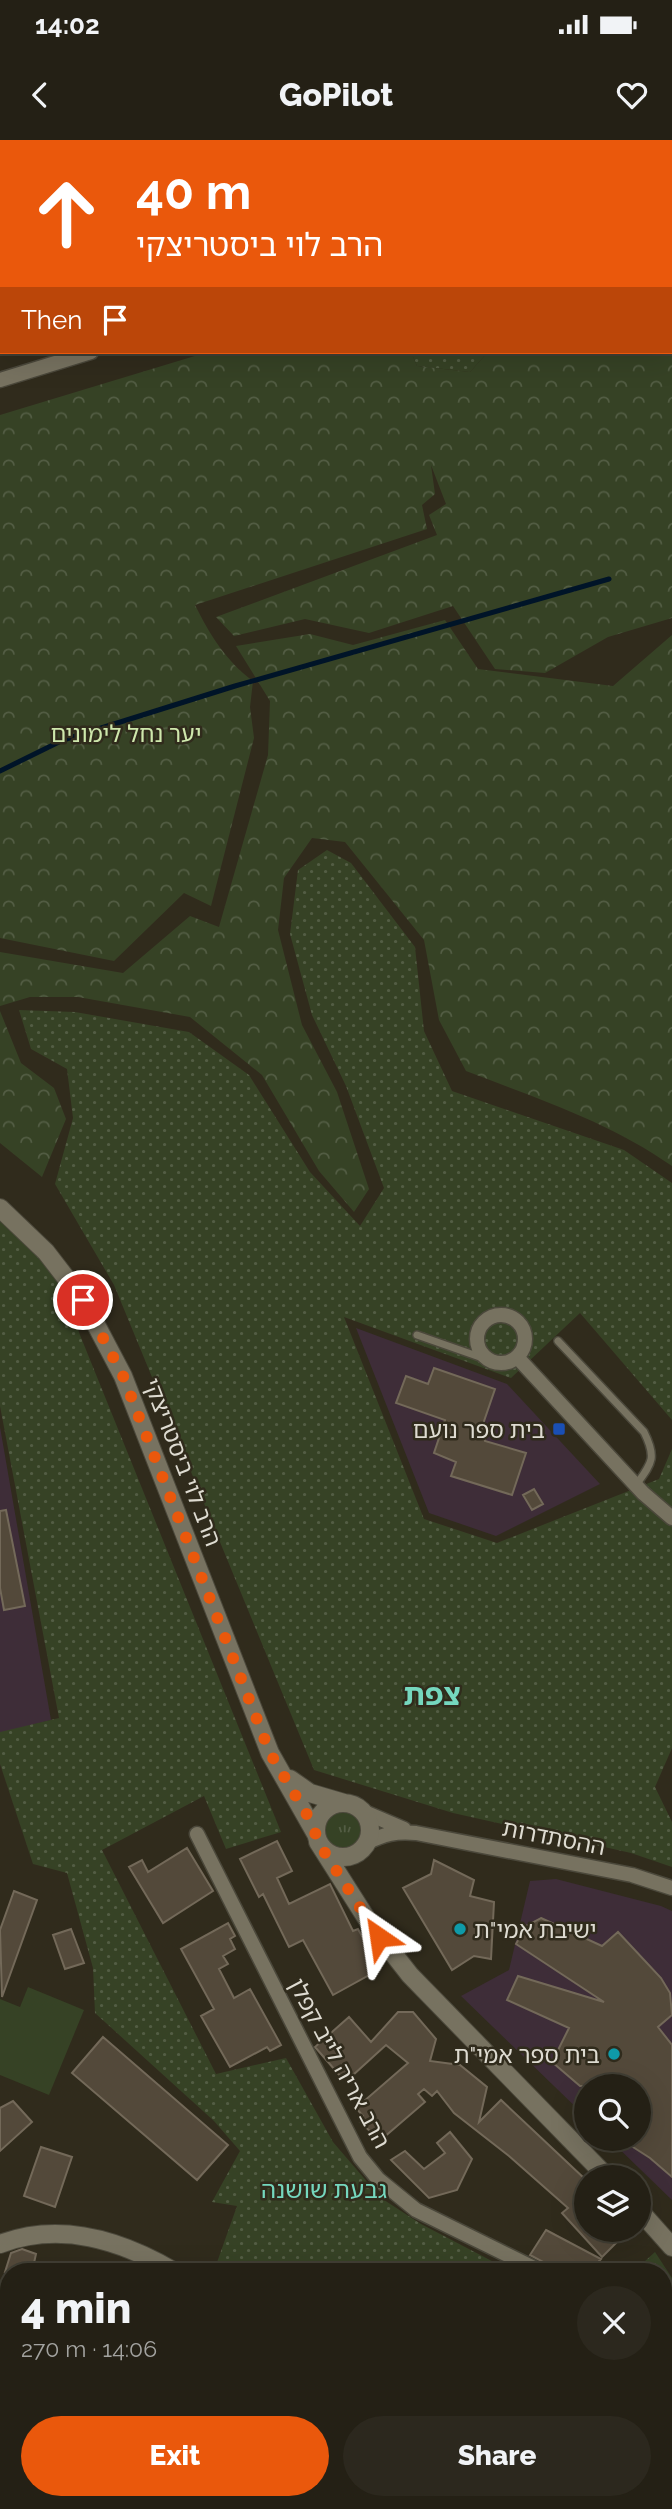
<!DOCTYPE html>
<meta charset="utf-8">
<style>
:root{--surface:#242015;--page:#2c281e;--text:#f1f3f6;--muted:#a3a3a0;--line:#413e34;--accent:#ea580c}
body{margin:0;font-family:Raleway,"Noto Sans Hebrew",sans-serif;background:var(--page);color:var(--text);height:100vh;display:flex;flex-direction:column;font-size:26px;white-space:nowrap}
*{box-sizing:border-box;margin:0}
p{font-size:23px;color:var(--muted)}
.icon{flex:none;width:38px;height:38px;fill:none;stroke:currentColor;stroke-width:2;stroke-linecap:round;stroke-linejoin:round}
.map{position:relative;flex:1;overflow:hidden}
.details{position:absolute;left:0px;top:2123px;width:672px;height:247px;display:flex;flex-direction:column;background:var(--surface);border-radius:28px 28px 0 0;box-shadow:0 7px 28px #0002,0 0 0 2px var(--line)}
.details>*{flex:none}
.hud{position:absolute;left:0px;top:0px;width:672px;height:214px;box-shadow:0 7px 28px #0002,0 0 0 2px var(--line);background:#ea580c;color:#fff;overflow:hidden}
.buttons{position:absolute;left:574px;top:1934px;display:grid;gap:14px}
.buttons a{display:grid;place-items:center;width:77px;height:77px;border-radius:50%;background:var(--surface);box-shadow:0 7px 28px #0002,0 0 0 2px var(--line);font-size:35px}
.pin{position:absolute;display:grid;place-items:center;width:60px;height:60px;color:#fff;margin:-30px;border:4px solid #fff;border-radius:50%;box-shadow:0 2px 7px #0007}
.me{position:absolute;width:77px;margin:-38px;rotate:328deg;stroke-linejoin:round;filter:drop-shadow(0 0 5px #0008)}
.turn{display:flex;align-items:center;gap:24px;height:147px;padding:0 21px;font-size:32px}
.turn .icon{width:91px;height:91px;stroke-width:2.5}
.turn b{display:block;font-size:49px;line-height:60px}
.then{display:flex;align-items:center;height:66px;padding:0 21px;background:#0003;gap:14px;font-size:26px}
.round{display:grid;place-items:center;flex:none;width:74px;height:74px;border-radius:37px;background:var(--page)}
.overview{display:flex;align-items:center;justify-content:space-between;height:119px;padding:0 21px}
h1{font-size:42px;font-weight:800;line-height:52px}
.cta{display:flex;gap:14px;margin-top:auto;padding:14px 21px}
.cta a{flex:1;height:80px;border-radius:42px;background:var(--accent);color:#fff;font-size:28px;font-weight:800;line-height:80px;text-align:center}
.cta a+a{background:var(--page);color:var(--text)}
.status{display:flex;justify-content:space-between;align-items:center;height:49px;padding:0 35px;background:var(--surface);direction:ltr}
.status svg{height:19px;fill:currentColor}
header{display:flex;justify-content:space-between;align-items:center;height:91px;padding:0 21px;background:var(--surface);font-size:32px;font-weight:800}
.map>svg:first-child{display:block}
.education{fill:#3e2d38}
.grass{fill:url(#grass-dots)}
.forest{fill:url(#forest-crowns)}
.park{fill:url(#park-tufts)}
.garden{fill:#364225}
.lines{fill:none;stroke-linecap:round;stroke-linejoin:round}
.stream{stroke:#001428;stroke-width:5}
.building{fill:#53493a;stroke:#736959;stroke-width:2}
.service-casing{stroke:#4b483b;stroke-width:10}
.minor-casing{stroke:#4b483b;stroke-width:17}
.tertiary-casing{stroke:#4b483b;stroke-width:20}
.service{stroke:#777260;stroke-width:7}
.minor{stroke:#777260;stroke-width:14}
.tertiary{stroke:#777260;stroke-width:18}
.route{stroke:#ea580c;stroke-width:12;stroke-dasharray:0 21.6}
.transit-dot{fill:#1a4fb4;stroke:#302b1c;stroke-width:2.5}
.culture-dot{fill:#0f9aa8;stroke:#302b1c;stroke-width:2.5}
.labels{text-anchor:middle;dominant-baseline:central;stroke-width:5;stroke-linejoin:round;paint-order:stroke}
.park-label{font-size:23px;fill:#cee7ac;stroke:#302b1c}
.poi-label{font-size:23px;fill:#dedbd1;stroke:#302b1c;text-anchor:end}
.street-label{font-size:23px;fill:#dedbd1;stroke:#302b1c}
.neighbourhood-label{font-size:24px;fill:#75d7be;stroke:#302b1c}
.district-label{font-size:30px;font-weight:bold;fill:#75d7be;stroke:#302b1c}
</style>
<div class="status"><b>14:02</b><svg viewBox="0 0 49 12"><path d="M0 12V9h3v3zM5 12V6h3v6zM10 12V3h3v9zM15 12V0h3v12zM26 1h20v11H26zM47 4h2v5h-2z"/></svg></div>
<header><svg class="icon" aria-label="back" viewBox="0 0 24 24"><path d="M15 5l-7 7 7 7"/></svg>GoPilot<svg class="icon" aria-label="heart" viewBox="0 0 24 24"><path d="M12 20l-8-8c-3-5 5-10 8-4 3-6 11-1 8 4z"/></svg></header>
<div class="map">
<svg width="672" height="2369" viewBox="0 0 672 2369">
<defs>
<pattern id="grass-dots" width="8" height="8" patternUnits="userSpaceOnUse" patternTransform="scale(1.75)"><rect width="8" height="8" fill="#364225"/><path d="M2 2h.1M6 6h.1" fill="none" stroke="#535d44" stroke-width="1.8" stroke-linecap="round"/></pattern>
<pattern id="forest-crowns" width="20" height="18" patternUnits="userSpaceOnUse" patternTransform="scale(1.75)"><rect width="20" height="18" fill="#364225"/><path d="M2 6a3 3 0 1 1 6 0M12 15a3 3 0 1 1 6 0" fill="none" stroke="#535d44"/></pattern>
<pattern id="park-tufts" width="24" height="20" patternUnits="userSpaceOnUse" patternTransform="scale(1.75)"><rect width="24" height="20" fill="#364225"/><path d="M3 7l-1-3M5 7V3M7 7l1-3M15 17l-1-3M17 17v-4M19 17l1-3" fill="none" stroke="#535d44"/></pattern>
</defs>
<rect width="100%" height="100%" fill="#302b1c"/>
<path class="education" d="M 356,1188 L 507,1244 L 600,1344 L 496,1396 L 429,1373 Z
M 0,1287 L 51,1580 L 0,1593 Z
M 556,1739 L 661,1766 L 672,1771 L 672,2060 L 609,1999 L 639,1998 L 639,1946 L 586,1946 L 586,1977 L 461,1856 L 509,1830 L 530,1741 Z"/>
<path class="grass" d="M 142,0 L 295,0 L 295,2 L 139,2 Z
M 392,0 L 534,0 L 392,2 Z
M 411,212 L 488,212 L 470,232 L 417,226 Z
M 327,710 L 351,723 L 415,807 L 424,891 L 452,951 L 624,1010 L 672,1043 L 672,1280 L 580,1173 L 511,1238 L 344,1177 L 424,1379 L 497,1403 L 659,1339 L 672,1309 L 672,1608 L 655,1647 L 672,1682 L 672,1727 L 631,1713 L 453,1673 L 314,1630 L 114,1145 L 55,1044 L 73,978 L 67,929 L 31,909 L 19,870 L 75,872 L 189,892 L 249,935 L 310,1032 L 360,1086 L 384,1048 L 346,946 L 312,875 L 290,794 L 298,730 Z
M 0,1066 L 61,1139 L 80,1195 L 281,1692 L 226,1709 L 204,1656 L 102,1710 L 216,1934 L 286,1918 L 333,2002 L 381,2058 L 421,2084 L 511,2131 L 219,2132 L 215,2128 L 237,2066 L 212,2062 L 240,2011 L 214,1981 L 95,1873 L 93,1828 L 67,1733 L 33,1724 L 0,1624 L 0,1592 L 59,1578 L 0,1266 Z
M 655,2112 L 672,2138 L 672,2331 L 663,2328 L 663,2132 L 633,2132 Z"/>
<path class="forest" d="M 534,0 L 672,0 L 672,478 L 608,497 L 545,533 L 495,529 L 453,466 L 369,493 L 305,479 L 234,496 L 216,477 L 437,395 L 429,375 L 446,364 L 431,325 L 435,354 L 422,365 L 427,389 L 195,465 C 210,495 226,521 253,541 L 250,567 L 254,598 L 211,766 L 184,753 L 114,821 L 0,798 L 0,275 L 208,212 L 411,212 L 417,226 L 470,232 L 488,212 L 670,212 L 670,2 Z
M 445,480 L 478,529 L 613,546 L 672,495 L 672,1026 C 610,982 536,958 466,931 L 439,880 L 424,800 L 345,702 L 312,698 L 284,738 L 278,790 L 302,885 L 337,952 L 369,1049 L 354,1072 L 319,1031 L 262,935 L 190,877 L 78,857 L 30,857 L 0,866 L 0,812 L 123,833 L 190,776 L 219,787 L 268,615 L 270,561 L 236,506 L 310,494 L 353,505 Z
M 0,871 L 21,923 L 54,948 L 66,979 L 42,1037 L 0,1003 Z
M 663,2339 L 672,2343 L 672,2369 L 595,2369 L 597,2361 L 663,2361 Z"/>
<path class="park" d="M325 1690a18 18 0 1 1 36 0a18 18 0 1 1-36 0Z"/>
<path class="garden" d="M 28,1847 L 84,1870 L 49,1955 L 0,1935 L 0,1859 L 20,1867 Z"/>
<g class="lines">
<path class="stream" d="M 0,631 L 63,600 L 235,546 L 609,439"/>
</g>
<path class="building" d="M 434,1228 L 495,1249 L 482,1287 L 485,1301 L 526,1313 L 512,1355 L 451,1336 L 456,1322 L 434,1313 L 445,1280 L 396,1263 L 406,1236 L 428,1244 Z
M 534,1349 L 543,1364 L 532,1370 L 523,1355 Z
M 6,1370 L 25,1466 L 4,1470 L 0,1448 L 0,1371 Z
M 277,1701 L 292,1731 L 277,1738 L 289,1764 L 330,1744 L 353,1791 L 358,1789 L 380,1829 L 333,1855 L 303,1800 L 289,1807 L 263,1754 L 259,1757 L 240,1719 Z
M 187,1708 L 213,1751 L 163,1783 L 129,1727 L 142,1720 L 148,1732 Z
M 434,1720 L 474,1740 L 470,1756 L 494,1762 L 491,1819 L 474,1816 L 452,1830 L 403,1748 L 431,1734 Z
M 14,1751 L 37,1760 L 2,1857 L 0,1790 Z
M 541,1778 L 602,1806 L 618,1792 L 661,1838 L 670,1853 L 672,1875 L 658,1887 L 672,1905 L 672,2037 L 650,2018 L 619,1998 L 639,1998 L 639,1981 L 650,1968 L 639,1952 L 639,1946 L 635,1946 L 628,1937 L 618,1946 L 580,1946 L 552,1922 L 569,1888 L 507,1860 L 518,1836 L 604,1862 L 516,1804 L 526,1786 Z
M 228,1783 L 235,1796 L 230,1799 L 235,1809 L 223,1816 L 228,1824 L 219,1829 L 234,1858 L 250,1849 L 281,1905 L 270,1911 L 267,1907 L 230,1927 L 201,1876 L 214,1869 L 181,1809 Z
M 71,1789 L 84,1823 L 65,1829 L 53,1795 Z
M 398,1872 L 413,1872 L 436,1899 L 430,1921 L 460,1925 L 487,1947 L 479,1982 L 501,1960 L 586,2040 L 586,2090 L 629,2090 L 602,2117 L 562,2073 L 568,2068 L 509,2016 L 454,1973 L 437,1951 L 432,1956 L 424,1949 L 418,1954 L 425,1962 L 383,1998 L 373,1994 L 360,1982 L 363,1976 L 356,1968 L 408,1923 L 386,1905 L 353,1935 L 348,1930 L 341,1937 L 315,1907 L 349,1877 L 371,1902 Z
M 103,1897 L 228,2005 L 197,2040 L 72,1933 Z
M 13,1961 L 32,1982 L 0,2011 L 0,1968 Z
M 450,1992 L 472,2019 L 457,2050 L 429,2058 L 391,2020 L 405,2011 L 424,2029 L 445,2013 L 437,2003 Z
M 41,2007 L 72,2017 L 55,2067 L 24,2056 Z
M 546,2090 L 601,2119 L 589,2132 L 551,2130 L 547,2124 L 530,2115 Z
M 22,2109 L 36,2114 L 32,2132 L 5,2132 L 11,2113 Z"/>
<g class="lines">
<g class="service-casing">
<path id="service" d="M 417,1195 L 494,1222
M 558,1201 L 644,1292 C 657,1318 652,1323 636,1345"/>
</g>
<g class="minor-casing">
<path id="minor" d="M 39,0 L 39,2
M 5,2 L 17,0
M 368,2 L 369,0
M 0,240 L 91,212
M477 1199a24 24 0 1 1 48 0a24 24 0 1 1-48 0Z
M 517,1217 L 643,1353 L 672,1378
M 362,1671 L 404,1689
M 197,1694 L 360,2017 L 378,2039 L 416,2070 L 542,2132
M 366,1703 C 384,1694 396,1691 416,1693 L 632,1735 L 672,1748
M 663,2194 L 672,2199
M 663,2217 L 672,2225
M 0,2256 L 9,2259
M 189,2361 L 200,2369"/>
</g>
<g class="tertiary-casing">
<path id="tertiary" d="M 0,1068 L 46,1112 L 83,1160 L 123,1236 L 270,1613 L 316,1694
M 290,1639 L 310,1653 L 344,1663
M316 1690a27 27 0 1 1 54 0a27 27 0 1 1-54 0Z
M 318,1702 L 370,1784 L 410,1835 L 607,2037
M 639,2070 L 672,2107
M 0,2104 C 61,2081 121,2100 175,2132
M 432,2361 L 437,2369"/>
</g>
<use href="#service" class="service"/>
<use href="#minor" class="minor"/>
<use href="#tertiary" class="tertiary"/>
</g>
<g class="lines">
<path class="route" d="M 83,1160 L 123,1236 L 270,1613 L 312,1683 L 318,1702 L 379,1797"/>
</g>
<rect class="transit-dot" x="552" y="1282" width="14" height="14" rx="3.5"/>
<g class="culture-dot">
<circle cx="460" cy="1789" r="7"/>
<circle cx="614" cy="1914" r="7"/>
</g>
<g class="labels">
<g class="park-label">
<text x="126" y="593">יער נחל לימונים</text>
</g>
<g class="poi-label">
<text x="545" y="1289">בית ספר נועם</text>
<text x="474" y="1789" text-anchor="start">ישיבת אמי"ת</text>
<text x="600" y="1914">בית ספר אמי"ת</text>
</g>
<g class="street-label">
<text transform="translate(183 1322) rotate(69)">הרב לוי ביסטריצקי</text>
<text transform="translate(554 1697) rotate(11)">ההסתדרות</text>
<text transform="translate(340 1923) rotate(62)">הרב אריה לייב קפלן</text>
</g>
<g class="neighbourhood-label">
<text x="324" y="2049">גבעת שושנה</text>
</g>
<g class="district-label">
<text x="432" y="1554">צפת</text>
</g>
</g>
</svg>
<div class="buttons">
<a><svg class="icon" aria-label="search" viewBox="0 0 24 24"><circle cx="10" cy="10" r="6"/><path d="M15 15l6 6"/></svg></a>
<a><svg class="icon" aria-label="layers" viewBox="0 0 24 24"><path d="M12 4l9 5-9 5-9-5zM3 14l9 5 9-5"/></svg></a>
</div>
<div class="pin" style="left:83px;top:1160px;background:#d93025"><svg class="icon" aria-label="arrive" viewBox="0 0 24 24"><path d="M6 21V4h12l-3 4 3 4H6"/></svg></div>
<svg class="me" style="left:379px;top:1797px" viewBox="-20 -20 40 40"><path d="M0-17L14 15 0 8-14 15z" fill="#ea580c" stroke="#fff" stroke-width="4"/></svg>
<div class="hud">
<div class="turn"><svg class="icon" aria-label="ahead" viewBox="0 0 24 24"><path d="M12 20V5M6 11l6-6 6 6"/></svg><div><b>40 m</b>הרב לוי ביסטריצקי</div></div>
<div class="then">Then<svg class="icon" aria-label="arrive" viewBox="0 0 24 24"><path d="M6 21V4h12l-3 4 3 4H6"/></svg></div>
</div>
<section class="details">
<div class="overview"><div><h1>4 min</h1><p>270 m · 14:06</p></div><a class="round"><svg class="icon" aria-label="close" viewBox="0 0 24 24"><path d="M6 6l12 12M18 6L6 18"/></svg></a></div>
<div class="cta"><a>Exit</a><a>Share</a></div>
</section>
</div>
